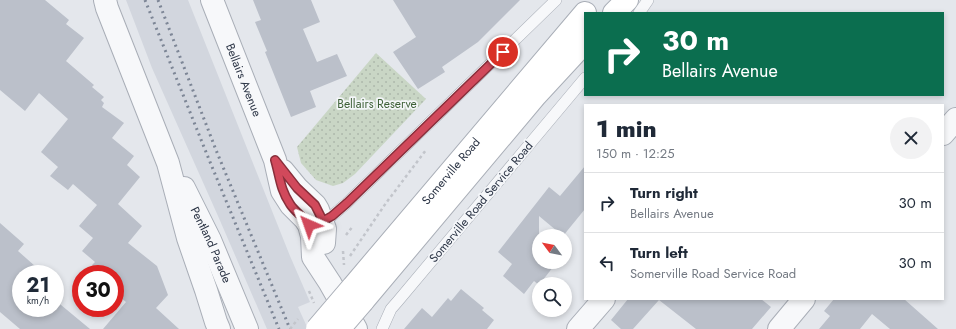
<!DOCTYPE html>
<meta charset="utf-8">
<style>
:root{--surface:#fff;--page:#f2f2f3;--text:#1f2937;--muted:#747a83;--line:#e0e1e3}
body{margin:0;font-family:Jost,sans-serif;background:var(--page);color:var(--text);height:100vh;display:flex;flex-direction:column;font-size:15px;white-space:nowrap}
*{box-sizing:border-box;margin:0}
p{font-size:13px;color:var(--muted)}
.icon{flex:none;width:22px;height:22px;fill:none;stroke:currentColor;stroke-width:2;stroke-linecap:round;stroke-linejoin:round}
.map{position:relative;flex:1;overflow:hidden}
.side{position:absolute;left:584px;top:104px;width:360px;height:196px;display:flex;flex-direction:column;background:var(--surface);border-radius:0px;box-shadow:0 2px 6px #0003}
.side>*{flex:none}
.hud{position:absolute;left:584px;top:12px;width:360px;height:84px;border-radius:0px;box-shadow:0 2px 6px #0003;background:#0b6e4f;color:#fff;overflow:hidden}
.needle{width:26px;rotate:302deg}
.tools{position:absolute;left:532px;top:229px;display:grid;gap:8px}
.tools a{display:grid;place-items:center;width:40px;height:40px;border-radius:50%;background:var(--surface);box-shadow:0 2px 6px #0003;font-size:20px}
.speed{position:absolute;left:12px;top:265px;display:flex;gap:8px;font-size:20px;font-weight:700;text-align:center}
.speed>*{display:grid;place-content:center;width:52px;height:52px;border-radius:50%;background:var(--surface);box-shadow:0 2px 6px #0003;line-height:1}
.speed small{font-size:10px;font-weight:400}
.speed .limit{border:6px solid #d22;background:#fff;color:#111}
.pin{position:absolute;display:grid;place-items:center;width:34px;height:34px;color:#fff;margin:-17px;border:2px solid #fff;border-radius:50%;box-shadow:0 1px 4px #0007}
.me{position:absolute;width:44px;margin:-22px;rotate:317deg;stroke-linejoin:round;filter:drop-shadow(0 0 3px #0008)}
.turn{display:flex;align-items:center;gap:14px;height:84px;padding:0 12px;font-size:18px}
.turn .icon{width:52px;height:52px;stroke-width:2.5}
.turn b{display:block;font-size:28px;line-height:34px}
.round{display:grid;place-items:center;flex:none;width:42px;height:42px;border-radius:21px;background:var(--page)}
.summary{display:flex;align-items:center;justify-content:space-between;height:68px;padding:0 12px}
h1{font-size:24px;font-weight:800;line-height:30px}
ul{padding:0;list-style:none}
li{display:flex;align-items:center;gap:12px;height:60px;padding:0 12px;border-top:1px solid var(--line)}
li div{flex:1}
li b{display:block;font-size:15px}
li em{font-style:normal}
.map>svg:first-child{display:block}
.built{fill:#d2d6de}
.park{fill:url(#park-dots)}
.building{fill:#bbc0ca}
.lines{fill:none;stroke-linecap:round;stroke-linejoin:round}
.service-casing{stroke:#a9aeb7;stroke-width:12}
.minor-casing{stroke:#a9aeb7;stroke-width:24}
.secondary-casing{stroke:#a9aeb7;stroke-width:24}
.path{stroke:#c2c5cb;stroke-width:2.5;stroke-dasharray:3 3;stroke-linecap:butt}
.service{stroke:#f7f8fa;stroke-width:11}
.minor{stroke:#f7f8fa;stroke-width:22}
.secondary{stroke:#fff;stroke-width:22}
.rail{stroke:#7d8696;stroke-width:3;stroke-dasharray:2 4;stroke-linecap:butt}
.secondary-bridge-casing{stroke:#a9aeb7;stroke-width:24;stroke-linecap:butt}
.path-bridge{stroke:#c2c5cb;stroke-width:2.5;stroke-dasharray:3 3;stroke-linecap:butt}
.secondary-bridge{stroke:#fff;stroke-width:22}
.route-casing{stroke:#882f3b;stroke-width:10}
.route{stroke:#d1495b;stroke-width:7}
.labels{text-anchor:middle;dominant-baseline:central;stroke-width:3.5;stroke-linejoin:round;paint-order:stroke}
.street-label{font-size:12px;fill:#2b3445;stroke:#f4f6f9}
.park-label{font-size:12px;fill:#3f6138;stroke:#f4f6f9}
</style>
<div class="map">
<svg width="956" height="329" viewBox="0 0 956 329">
<defs>
<pattern id="park-dots" width="8" height="8" patternUnits="userSpaceOnUse"><rect width="8" height="8" fill="#c9d6c5"/><path d="M2 2h.1M6 6h.1" fill="none" stroke="#adb8ab" stroke-width="1.8" stroke-linecap="round"/></pattern>
</defs>
<rect width="100%" height="100%" fill="#e4e7ec"/>
<path class="built" d="M 126,0 L 188,0 L 290,256 L 310,302 L 298,307 L 308,329 L 267,329 L 218,216 L 152,68 Z"/>
<path class="park" d="M 376,53 L 426,99 L 355,174 L 343,183 L 333,186 L 316,180 L 301,163 L 297,147 Z"/>
<path class="building" d="M 0,0 L 45,0 L 69,20 L 66,24 L 84,38 L 66,61 L 94,85 L 92,87 L 104,97 L 101,100 L 104,103 L 102,107 L 124,123 L 112,138 L 134,156 L 127,165 L 140,177 L 118,204 L 142,226 L 128,243 L 157,266 L 168,295 L 156,308 L 179,329 L 103,329 L 126,302 L 115,293 L 115,274 L 102,274 L 92,265 L 95,262 L 82,251 L 93,238 L 79,226 L 97,205 L 73,184 L 68,190 L 50,176 L 58,167 L 41,152 L 68,119 L 39,93 L 25,111 L 0,90 Z
M 253,0 L 311,0 L 320,22 L 303,29 L 317,62 L 337,54 L 347,76 L 310,91 L 316,107 L 291,117 L 265,52 L 267,51 L 255,22 L 261,20 Z
M 393,0 L 520,0 L 478,42 L 442,67 L 445,72 L 418,89 L 393,52 L 416,37 Z
M 585,166 L 585,209 L 563,236 L 539,216 L 539,262 L 557,262 L 539,285 L 534,281 L 524,294 L 503,276 L 512,264 L 498,252 L 549,187 L 560,196 Z
M 0,223 L 24,244 L 18,251 L 44,274 L 21,274 L 21,308 L 55,308 L 55,300 L 90,329 L 20,329 L 0,312 Z
M 461,289 L 484,308 L 482,310 L 494,320 L 487,329 L 404,329 L 422,308 L 432,317 L 448,298 L 451,301 Z
M 628,299 L 761,299 L 771,307 L 752,329 L 696,329 L 659,300 L 633,329 L 621,329 L 611,320 Z
M 834,299 L 904,299 L 938,329 L 890,329 L 872,314 L 860,329 L 819,329 L 830,316 L 824,311 Z"/>
<g class="lines">
<g class="service-casing">
<path id="service" d="M 639,13 L 648,0
M 323,221 L 333,215 L 347,203 L 556,0
M 382,329 L 391,309 L 398,301 L 585,78"/>
</g>
<g class="minor-casing">
<g id="minor">
<path d="M 105,0 L 107,8 L 168,163 L 188,238 L 206,290 L 216,322 L 219,329"/>
<path id="s1" d="M 212,0 L 275,160 L 282,191 L 291,205 L 305,219 L 309,225 L 312,236 L 313,257 L 330,283 L 356,329"/>
<path d="M 943,134 L 956,119"/>
<path d="M 283,171 L 297,188 L 315,205 L 318,210 L 325,229 L 324,243"/>
<path id="s2" d="M 184,188 L 210,240 L 247,329"/>
<path d="M 578,329 L 604,299"/>
<path d="M 779,329 L 804,299"/>
</g>
</g>
<g class="secondary-casing">
<g id="secondary">
<path d="M 614,13 L 627,0"/>
<path id="s3" d="M 352,288 L 585,13"/>
<path d="M 363,301 L 536,95 L 585,42"/>
</g>
</g>
<path class="path" d="M 346,235 L 353,226
M 343,251 L 344,265
M 350,256 L 386,203 L 426,150
M 309,291 L 314,303"/>
<use href="#service" class="service"/>
<use href="#minor" class="minor"/>
<use href="#secondary" class="secondary"/>
<path class="rail" d="M 145,0 L 208,157 L 279,329
M 158,0 L 216,150 L 290,329"/>
<g class="secondary-bridge-casing">
<path id="secondary-bridge" d="M 317,329 L 352,288
M 339,329 L 363,301"/>
</g>
<path class="path-bridge" d="M 290,329 L 298,319"/>
<use href="#secondary-bridge" class="secondary-bridge"/>
</g>
<g class="lines">
<g class="route-casing">
<path id="route" d="M 309,225 C 304,217 295,212 290,204 C 280,189 280,177 275,160 L 297,188 L 315,205 L 323,221 L 332,216 L 347,203 L 503,52"/>
</g>
<use href="#route" class="route"/>
</g>
<g class="labels">
<g class="street-label">
<text stroke="none"><textPath href="#s1" startOffset="86">Bellairs Avenue</textPath></text>
<text stroke="none"><textPath href="#s3" startOffset="153">Somerville Road</textPath></text>
<text transform="translate(481 202) rotate(-50)">Somerville Road Service Road</text>
<text stroke="none"><textPath href="#s2" startOffset="63">Pentland Parade</textPath></text>
</g>
<g class="park-label">
<text x="377" y="104">Bellairs Reserve</text>
</g>
</g>
</svg>
<div class="tools">
<a><svg class="needle" viewBox="-14 -14 28 28"><path d="M0-13l5 13h-10z" fill="#e53935"/><path d="M0 13l5-13h-10z" fill="#747a83"/></svg></a>
<a><svg class="icon" aria-label="search" viewBox="0 0 24 24"><circle cx="10" cy="10" r="6"/><path d="M15 15l6 6"/></svg></a>
</div>
<div class="speed"><div>21<small>km/h</small></div><div class="limit">30</div></div>
<div class="pin" style="left:503px;top:52px;background:#d93025"><svg class="icon" aria-label="arrive" viewBox="0 0 24 24"><path d="M6 21V4h12l-3 4 3 4H6"/></svg></div>
<svg class="me" style="left:309px;top:225px" viewBox="-20 -20 40 40"><path d="M0-17L14 15 0 8-14 15z" fill="#d1495b" stroke="#fff" stroke-width="4"/></svg>
<div class="hud">
<div class="turn"><svg class="icon" aria-label="right" viewBox="0 0 24 24"><path d="M7 20v-9h11M14 6l5 5-5 5"/></svg><div><b>30 m</b>Bellairs Avenue</div></div>
</div>
<section class="side">
<div class="summary"><div><h1>1 min</h1><p>150 m · 12:25</p></div><a class="round"><svg class="icon" aria-label="close" viewBox="0 0 24 24"><path d="M6 6l12 12M18 6L6 18"/></svg></a></div>
<ul>
<li><svg class="icon" aria-label="right" viewBox="0 0 24 24"><path d="M7 20v-9h11M14 6l5 5-5 5"/></svg><div><b>Turn right</b><p>Bellairs Avenue</p></div><em>30 m</em></li>
<li><svg class="icon" aria-label="left" viewBox="0 0 24 24"><path d="M17 20v-9H6M10 6l-5 5 5 5"/></svg><div><b>Turn left</b><p>Somerville Road Service Road</p></div><em>30 m</em></li>
</ul>
</section>
</div>
